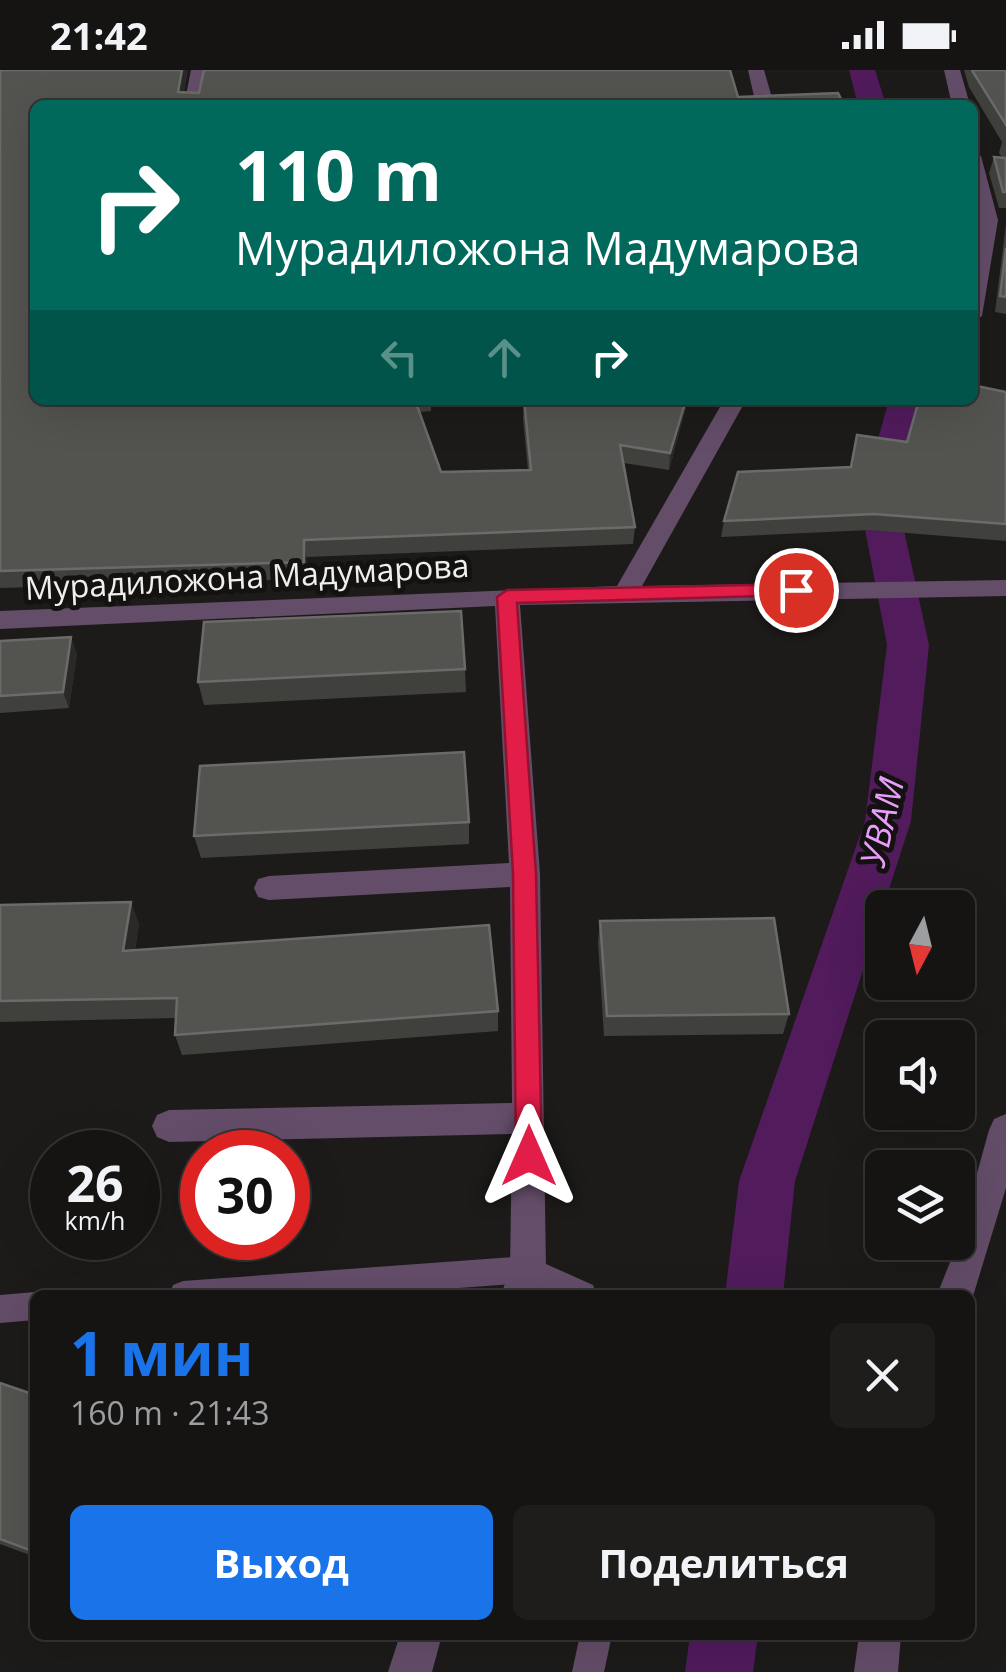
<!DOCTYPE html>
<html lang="ru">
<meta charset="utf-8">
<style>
:root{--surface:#151413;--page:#1e1d1c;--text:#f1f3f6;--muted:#9d9ea0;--line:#343333;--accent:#1a73e8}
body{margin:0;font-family:"Open Sans",sans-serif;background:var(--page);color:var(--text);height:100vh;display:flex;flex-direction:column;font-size:38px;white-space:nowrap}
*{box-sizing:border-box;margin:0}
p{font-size:32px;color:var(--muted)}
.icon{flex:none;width:55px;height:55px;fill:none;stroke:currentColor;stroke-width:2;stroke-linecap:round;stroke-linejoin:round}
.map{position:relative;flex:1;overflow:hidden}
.side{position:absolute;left:30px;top:1220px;width:945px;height:350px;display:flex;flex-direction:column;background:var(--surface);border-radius:15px;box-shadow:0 10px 40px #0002,0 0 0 2px var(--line)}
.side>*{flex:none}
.guide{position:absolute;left:30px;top:30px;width:948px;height:305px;border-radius:15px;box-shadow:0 10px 40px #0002,0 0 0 2px var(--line);background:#00695c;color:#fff;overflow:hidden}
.needle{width:65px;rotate:187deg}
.fabs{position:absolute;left:865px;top:820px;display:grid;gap:20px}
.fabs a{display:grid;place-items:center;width:110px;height:110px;border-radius:15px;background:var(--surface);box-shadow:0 10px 40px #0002,0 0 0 2px var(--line);font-size:50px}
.speed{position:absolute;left:30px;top:1060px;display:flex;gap:20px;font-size:50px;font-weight:700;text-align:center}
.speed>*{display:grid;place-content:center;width:130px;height:130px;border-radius:50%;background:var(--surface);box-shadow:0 10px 40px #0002,0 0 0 2px var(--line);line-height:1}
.speed small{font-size:25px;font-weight:400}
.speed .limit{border:15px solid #d22;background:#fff;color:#111}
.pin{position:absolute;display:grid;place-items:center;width:85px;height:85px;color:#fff;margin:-42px;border:5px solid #fff;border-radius:50%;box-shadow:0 2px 10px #0007}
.me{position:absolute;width:110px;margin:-55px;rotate:0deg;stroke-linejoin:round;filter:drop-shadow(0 0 8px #0008)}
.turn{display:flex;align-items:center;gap:35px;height:210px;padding:0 40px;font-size:45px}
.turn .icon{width:130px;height:130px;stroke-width:2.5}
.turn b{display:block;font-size:70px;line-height:85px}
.lanes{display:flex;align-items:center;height:95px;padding:0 40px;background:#0003;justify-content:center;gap:50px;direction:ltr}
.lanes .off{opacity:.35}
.round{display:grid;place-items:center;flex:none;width:105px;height:105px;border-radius:15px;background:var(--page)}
.summary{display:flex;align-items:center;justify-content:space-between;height:170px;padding:0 40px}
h1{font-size:60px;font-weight:700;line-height:75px;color:var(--accent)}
.action{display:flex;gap:20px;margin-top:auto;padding:20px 40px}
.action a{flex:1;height:115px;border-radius:15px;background:var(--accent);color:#fff;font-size:40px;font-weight:700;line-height:115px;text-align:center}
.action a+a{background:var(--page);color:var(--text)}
.status{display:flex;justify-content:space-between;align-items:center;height:70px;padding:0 50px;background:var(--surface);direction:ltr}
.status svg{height:28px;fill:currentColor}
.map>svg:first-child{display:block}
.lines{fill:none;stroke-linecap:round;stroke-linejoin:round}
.canal{fill:#511b5c;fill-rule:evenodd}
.lane{fill:#644d69;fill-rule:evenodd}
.street{fill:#644d69;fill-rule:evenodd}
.wall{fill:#40403d}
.shaded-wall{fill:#2a2927}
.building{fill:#535350;stroke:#6b6b69;stroke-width:2.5}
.route{fill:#e11d48;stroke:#92132f;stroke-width:2.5}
.labels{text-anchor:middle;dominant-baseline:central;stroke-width:10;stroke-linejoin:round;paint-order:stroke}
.street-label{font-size:32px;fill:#efefed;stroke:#131210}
.water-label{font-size:35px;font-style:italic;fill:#e89dfa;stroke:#131210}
</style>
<div class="status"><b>21:42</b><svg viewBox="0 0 49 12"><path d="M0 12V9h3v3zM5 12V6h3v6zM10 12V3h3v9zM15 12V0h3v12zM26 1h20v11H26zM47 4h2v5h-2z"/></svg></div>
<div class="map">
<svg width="1006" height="1602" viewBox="0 0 1006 1602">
<rect width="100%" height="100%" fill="#1c1b19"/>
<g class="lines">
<path class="canal" d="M 849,0 L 875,0 L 886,35 L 858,35 Z
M 889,330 L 925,330 L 898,433 L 929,575 L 911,751 L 795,1111 L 783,1225 L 725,1225 L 739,1111 L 865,751 L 887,575 L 860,433 Z
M 690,1565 L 758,1565 L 753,1602 L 685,1602 Z"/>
<path class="lane" d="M 528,1186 L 593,1215 L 597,1225 L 553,1225 L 527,1213 L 363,1225 L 169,1225 L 173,1215 L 183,1211 Z
M 35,1222 L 42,1225 L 35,1225 L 35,1250 L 0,1253 L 0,1225 Z
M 580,1565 L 612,1565 L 604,1602 L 572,1602 Z"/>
<path class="street" d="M 191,0 L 207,0 L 202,35 L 184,35 Z
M 748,0 L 764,0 L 774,35 L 756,35 Z
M 944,0 L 960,0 L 970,35 L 952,35 Z
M 972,81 L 981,86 L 998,150 L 982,246 L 972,252 L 972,184 L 978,150 L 972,125 Z
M 724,330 L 746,330 L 642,516 L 1006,510 L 1006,526 L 520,535 L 540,804 L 546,1199 L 539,1225 L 501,1225 L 510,1199 L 512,1064 L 169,1072 L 157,1067 L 152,1056 L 157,1045 L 169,1040 L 512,1033 L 510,817 L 269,830 L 258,827 L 254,818 L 258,809 L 269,806 L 509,793 L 495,536 L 0,559 L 0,541 L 617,516 Z
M 1006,1044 L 1006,1118 L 970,1236 L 970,1225 L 937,1225 L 958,1172 L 989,1060 L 994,1049 Z
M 400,1565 L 442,1565 L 432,1602 L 388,1602 Z
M 859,1565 L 901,1565 L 898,1602 L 854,1602 Z"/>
</g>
<path class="wall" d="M 0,0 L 199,23 L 730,0 L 35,330 L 431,330 L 431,341 L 419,342 L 441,402 L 528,400 L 523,349 L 524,330 L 688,330 L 669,400 L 624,393 L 635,457 L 633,474 L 306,487 L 307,509 L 0,518 Z
M 964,0 L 1006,0 L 1006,138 L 999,138 L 989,103 L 994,87 L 1002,87 L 999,83 L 1002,72 L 969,17 Z
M 1006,154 L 1006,249 L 1006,244 L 995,242 Z
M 1006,322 L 1006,471 L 870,460 L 721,467 L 724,451 L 850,397 L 857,365 L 907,372 Z
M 0,571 L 77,583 L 69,638 L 0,643 Z
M 465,599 L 466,622 L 204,635 L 198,612 Z
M 469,752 L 469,774 L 201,788 L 194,766 Z
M 0,835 L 139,853 L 135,880 L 498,941 L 498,961 L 182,985 L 175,965 L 176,948 L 0,952 Z
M 600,851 L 789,944 L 783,964 L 604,966 L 598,872 Z
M 0,1313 L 35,1325 L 35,1487 L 0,1474 Z"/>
<path class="shaded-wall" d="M 182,0 L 188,0 L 182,35 L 178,22 Z
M 686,330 L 688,330 L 669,400 L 670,383 Z
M 304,470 L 306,487 L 307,509 L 304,492 Z
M 71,567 L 77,583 L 69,638 L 63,622 Z
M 131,832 L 139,853 L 131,902 L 123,881 Z"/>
<path class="building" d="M 0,0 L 182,0 L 178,22 L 199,23 L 204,0 L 730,0 L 738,27 L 838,23 L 844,35 L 35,35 L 35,330 L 415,330 L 441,402 L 531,400 L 524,330 L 686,330 L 670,383 L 620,375 L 635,457 L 304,470 L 304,492 L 0,501 Z
M 972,0 L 1006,0 L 1006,55 L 973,2 Z
M 994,87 L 1006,88 L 1006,122 L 1003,122 Z
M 1006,178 L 1006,227 L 1000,226 Z
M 972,315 L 1006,322 L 1006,454 L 874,444 L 724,451 L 738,402 L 851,397 L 857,365 L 907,372 L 919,330 L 972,330 Z
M 461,541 L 465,599 L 198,612 L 204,552 Z
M 71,567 L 63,622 L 0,626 L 0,571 Z
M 464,682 L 469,752 L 194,766 L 200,696 Z
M 131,832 L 123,881 L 489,855 L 498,941 L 175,965 L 177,928 L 0,931 L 0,835 Z
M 774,848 L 789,944 L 607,946 L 600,851 Z
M 0,1313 L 35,1325 L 35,1482 L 0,1469 Z"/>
<path class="route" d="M 796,514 L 803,516 L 803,525 L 517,533 L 536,804 L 542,1086 L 538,1095 L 529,1098 L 519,1095 L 516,1086 L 513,804 L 497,527 L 507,520 Z"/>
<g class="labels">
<g class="street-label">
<text transform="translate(247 506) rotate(-3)">Мурадиложона Мадумарова</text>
</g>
<g class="water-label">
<text transform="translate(881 752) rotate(-77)">УВАМ</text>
</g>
</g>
</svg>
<div class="fabs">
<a><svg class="needle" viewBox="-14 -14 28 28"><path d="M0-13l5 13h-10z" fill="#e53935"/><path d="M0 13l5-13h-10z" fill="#9d9ea0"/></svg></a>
<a><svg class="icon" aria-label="sound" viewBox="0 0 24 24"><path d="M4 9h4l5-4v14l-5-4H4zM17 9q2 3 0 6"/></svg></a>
<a><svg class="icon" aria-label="layers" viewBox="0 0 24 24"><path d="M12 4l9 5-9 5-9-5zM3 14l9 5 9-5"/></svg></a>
</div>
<div class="speed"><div>26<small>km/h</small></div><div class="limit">30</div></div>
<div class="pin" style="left:796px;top:520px;background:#d93025"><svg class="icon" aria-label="arrive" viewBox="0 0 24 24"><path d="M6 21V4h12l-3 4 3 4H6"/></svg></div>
<svg class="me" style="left:529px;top:1086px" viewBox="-20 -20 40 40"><path d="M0-17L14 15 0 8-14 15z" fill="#e11d48" stroke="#fff" stroke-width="4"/></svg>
<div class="guide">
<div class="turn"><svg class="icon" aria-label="right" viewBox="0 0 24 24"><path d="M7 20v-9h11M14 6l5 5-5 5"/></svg><div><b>110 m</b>Мурадиложона Мадумарова</div></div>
<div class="lanes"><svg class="icon off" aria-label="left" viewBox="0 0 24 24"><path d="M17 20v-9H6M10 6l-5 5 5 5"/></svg><svg class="icon off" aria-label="ahead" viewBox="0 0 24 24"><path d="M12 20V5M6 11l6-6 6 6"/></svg><svg class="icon" aria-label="right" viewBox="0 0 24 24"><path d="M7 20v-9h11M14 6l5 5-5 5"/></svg></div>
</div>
<section class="side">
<div class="summary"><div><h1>1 мин</h1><p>160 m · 21:43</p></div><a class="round"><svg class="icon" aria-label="close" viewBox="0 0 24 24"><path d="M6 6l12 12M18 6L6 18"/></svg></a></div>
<div class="action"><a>Выход</a><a>Поделиться</a></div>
</section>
</div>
